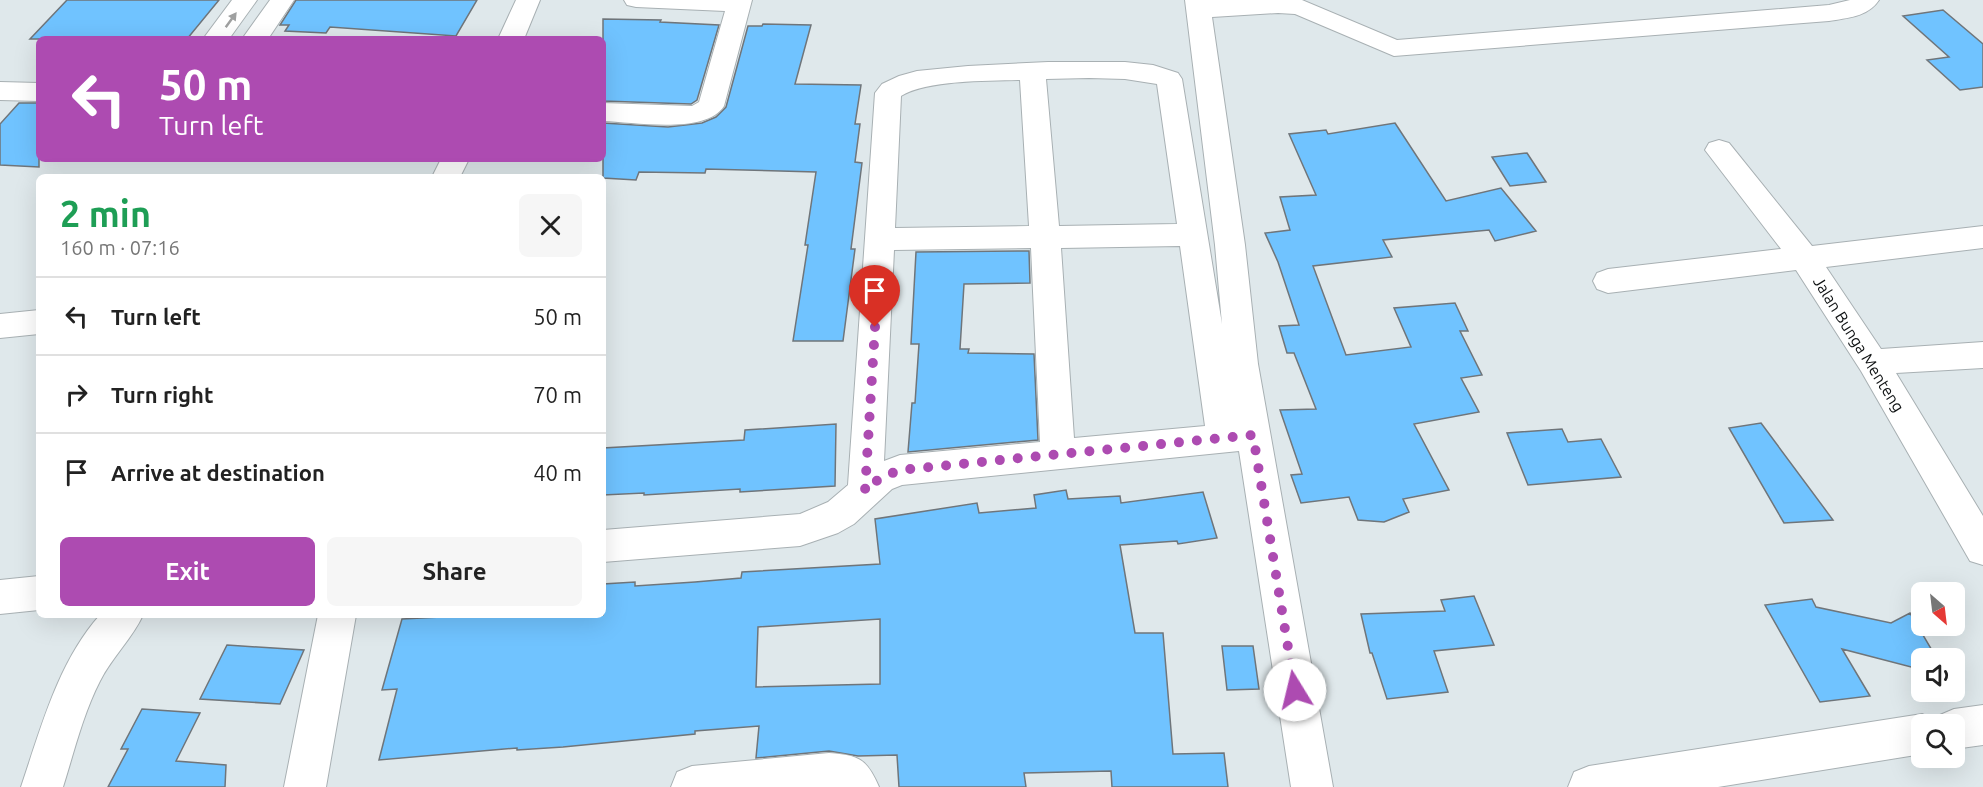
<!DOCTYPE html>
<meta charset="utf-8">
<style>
:root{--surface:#fff;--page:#f6f6f6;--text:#222;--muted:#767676;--line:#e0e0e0;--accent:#ad4bb1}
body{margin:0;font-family:Ubuntu,sans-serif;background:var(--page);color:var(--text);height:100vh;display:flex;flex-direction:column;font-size:22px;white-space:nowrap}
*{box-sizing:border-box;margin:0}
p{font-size:20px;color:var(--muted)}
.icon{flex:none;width:33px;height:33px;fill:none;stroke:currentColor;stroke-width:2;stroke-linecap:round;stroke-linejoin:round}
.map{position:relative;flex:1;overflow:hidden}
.drawer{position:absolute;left:36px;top:174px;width:570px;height:444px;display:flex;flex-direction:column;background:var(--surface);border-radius:9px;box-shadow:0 6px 24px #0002}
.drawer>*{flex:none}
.guide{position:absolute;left:36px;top:36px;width:570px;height:126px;border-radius:9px;box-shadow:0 6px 24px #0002;background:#ad4bb1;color:#fff;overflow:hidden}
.needle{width:39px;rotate:152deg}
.fabs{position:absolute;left:1911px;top:582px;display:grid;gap:12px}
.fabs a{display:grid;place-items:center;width:54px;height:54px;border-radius:9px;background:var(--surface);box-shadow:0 6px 24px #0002;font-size:30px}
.pin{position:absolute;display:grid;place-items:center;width:51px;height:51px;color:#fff;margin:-62px -26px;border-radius:50% 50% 50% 0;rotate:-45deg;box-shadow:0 0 6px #0007}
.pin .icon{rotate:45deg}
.me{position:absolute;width:66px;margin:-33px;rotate:351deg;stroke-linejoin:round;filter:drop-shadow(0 0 4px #0008)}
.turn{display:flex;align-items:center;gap:21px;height:126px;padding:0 24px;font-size:27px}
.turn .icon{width:78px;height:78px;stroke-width:2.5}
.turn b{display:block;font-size:42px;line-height:51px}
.round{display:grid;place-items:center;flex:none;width:63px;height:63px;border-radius:9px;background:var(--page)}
.overview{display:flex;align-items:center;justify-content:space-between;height:102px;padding:0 24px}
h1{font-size:36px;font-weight:700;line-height:45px;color:#1e9e55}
.cta{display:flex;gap:12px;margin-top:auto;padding:12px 24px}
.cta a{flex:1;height:69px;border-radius:9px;background:var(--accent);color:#fff;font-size:24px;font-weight:700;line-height:69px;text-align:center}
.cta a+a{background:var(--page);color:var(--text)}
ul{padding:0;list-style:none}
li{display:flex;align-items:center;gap:18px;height:78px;padding:0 24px;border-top:2px solid var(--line)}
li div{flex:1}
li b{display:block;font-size:22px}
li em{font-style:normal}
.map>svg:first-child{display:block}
.building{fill:#70c3ff;stroke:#6f757a;stroke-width:1.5;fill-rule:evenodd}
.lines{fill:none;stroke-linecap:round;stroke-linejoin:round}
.minor-casing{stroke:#a8b0b3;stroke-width:2}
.minor{fill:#fff;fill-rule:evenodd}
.oneway{fill:#9fa0a0}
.route{stroke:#ad4bb1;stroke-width:10;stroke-dasharray:0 18}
.labels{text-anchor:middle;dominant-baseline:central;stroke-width:5;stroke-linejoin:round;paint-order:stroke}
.street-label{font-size:16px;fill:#0e1112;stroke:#fff}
</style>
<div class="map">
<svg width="1983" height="787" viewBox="0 0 1983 787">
<rect width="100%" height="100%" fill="#dfe8eb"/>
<path class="building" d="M 67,0 L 219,0 L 187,39 L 30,39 Z
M 296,0 L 477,0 L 456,36 L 330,27 L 326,33 L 285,31 L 289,25 L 280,25 Z
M 1943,10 L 1983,44 L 1983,87 L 1960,90 L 1927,60 L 1949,57 L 1903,16 Z
M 603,19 L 661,20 L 660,22 L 719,25 L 697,100 L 691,104 L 603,101 Z
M 763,24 L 811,25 L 795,84 L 861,85 L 855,124 L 860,124 L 855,162 L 862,163 L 851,249 L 855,249 L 843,341 L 793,341 L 808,245 L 805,245 L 816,172 L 706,169 L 705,173 L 639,172 L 636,180 L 603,178 L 603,123 L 668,127 L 702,123 L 716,117 L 726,107 L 748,26 L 762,26 Z
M 19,103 L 39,103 L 39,167 L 0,165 L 0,124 Z
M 1395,123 L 1446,201 L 1501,188 L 1536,231 L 1495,241 L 1489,230 L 1383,240 L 1392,257 L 1313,266 L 1346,355 L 1411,347 L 1394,308 L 1455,303 L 1468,331 L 1460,331 L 1482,375 L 1461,378 L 1479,412 L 1414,424 L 1449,490 L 1403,499 L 1409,512 L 1384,522 L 1358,520 L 1349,497 L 1301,503 L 1291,475 L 1302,474 L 1280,410 L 1316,409 L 1294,353 L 1287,353 L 1279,326 L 1299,325 L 1278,262 L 1265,233 L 1290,230 L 1280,197 L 1316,195 L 1289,134 L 1326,130 L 1328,134 Z
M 1527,153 L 1546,182 L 1510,186 L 1492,157 Z
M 1029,251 L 1030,283 L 964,284 L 960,349 L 969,349 L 968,353 L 1034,354 L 1038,440 L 908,452 L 912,403 L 915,403 L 919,344 L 911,344 L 916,252 Z
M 1761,423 L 1833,520 L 1784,523 L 1729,428 Z
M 836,424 L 835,486 L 740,492 L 740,489 L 644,495 L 644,493 L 603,495 L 603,448 L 744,440 L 745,430 Z
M 1562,429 L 1568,442 L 1601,439 L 1621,477 L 1528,485 L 1507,433 Z
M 1066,490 L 1068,499 L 1120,496 L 1121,503 L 1203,492 L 1217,538 L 1178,544 L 1177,541 L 1120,545 L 1135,633 L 1163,633 L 1173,754 L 1224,753 L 1228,787 L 1112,787 L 1111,771 L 1024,773 L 1026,787 L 899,787 L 897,755 L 858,756 L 829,751 L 756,758 L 759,726 L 695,731 L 695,734 L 563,747 L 517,750 L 517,748 L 379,760 L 397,689 L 382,690 L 402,619 L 481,615 L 603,615 L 603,584 L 635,582 L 635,586 L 695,582 L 741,578 L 742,572 L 880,564 L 875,519 L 977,503 L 979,513 L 1036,508 L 1034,495 ZM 880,619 L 880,684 L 756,687 L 758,627 Z
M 1474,596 L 1494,645 L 1434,651 L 1448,692 L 1387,699 L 1372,653 L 1370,653 L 1361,614 L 1445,611 L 1441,600 Z
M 1812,599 L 1816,607 L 1891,623 L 1910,613 L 1936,657 L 1922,658 L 1922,665 L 1915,668 L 1842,649 L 1870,696 L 1820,702 L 1765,605 Z
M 227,645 L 304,650 L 280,704 L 200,699 Z
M 1222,646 L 1253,646 L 1259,689 L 1227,690 Z
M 142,709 L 200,713 L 176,761 L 226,765 L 225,787 L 108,787 L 128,749 L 121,749 Z"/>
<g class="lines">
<g class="minor-casing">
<path id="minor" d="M 232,0 L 257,0 L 229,39 L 203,39 Z
M 270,0 L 294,0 L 268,39 L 242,39 Z
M 516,0 L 540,0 L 524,39 L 498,39 Z
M 624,0 L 752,0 L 724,106 C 706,135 634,122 603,121 L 603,103 L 692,106 L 699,102 L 725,11 L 636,7 L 627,5 Z
M 1185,0 L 1302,0 L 1397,40 L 1829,5 L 1850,0 L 1879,0 C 1868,17 1847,18 1829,21 L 1394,56 L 1295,14 L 1278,13 L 1212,17 L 1245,245 L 1258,364 L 1333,787 L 1291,787 L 1239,451 L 902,485 L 892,489 L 854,524 L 838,533 L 800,546 L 603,562 L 603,530 L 800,514 L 828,502 L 848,485 L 875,93 L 882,84 L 899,76 L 917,71 L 968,66 L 1048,62 L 1125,62 L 1153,65 L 1178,73 L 1182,79 L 1222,324 L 1215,245 ZM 1089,78 L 1125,79 L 1157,84 L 1177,224 L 1059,226 L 1046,79 ZM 1020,80 L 1029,226 L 895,228 L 901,96 C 926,80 989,81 1020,80 ZM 1180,246 L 1205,426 L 1074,438 L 1061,248 ZM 1031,248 L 1040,442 L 900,455 L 884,461 L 894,250 Z
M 0,82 L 39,83 L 39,101 L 0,100 Z
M 1719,140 L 1729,143 L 1812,246 L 1983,226 L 1983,248 L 1826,267 L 1881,349 L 1983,342 L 1983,368 L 1896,373 L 1983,516 L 1983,565 L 1970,561 L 1861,371 L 1796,270 L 1608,293 L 1597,289 L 1593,281 L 1597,273 L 1608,269 L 1781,249 L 1705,150 L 1709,143 Z
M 441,159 L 469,159 L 460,177 L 432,177 Z
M 39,310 L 39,334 L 0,338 L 0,314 Z
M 39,576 L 39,610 L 0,614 L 0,580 Z
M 100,615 L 143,615 C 132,639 112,657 100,681 C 83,714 74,752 63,787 L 21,787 C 41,728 58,662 100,615 Z
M 318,615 L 356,615 L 326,787 L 284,787 Z
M 1983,705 L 1983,745 L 1954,749 L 1954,724 L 1922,724 L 1922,754 L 1718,787 L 1568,787 L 1574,772 L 1589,766 L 1922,714 L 1937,722 L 1940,715 L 1954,709 Z
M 829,753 C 859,755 867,759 879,787 L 671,787 L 677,772 L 692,766 Z"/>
</g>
<use href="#minor" class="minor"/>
</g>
<defs><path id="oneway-solid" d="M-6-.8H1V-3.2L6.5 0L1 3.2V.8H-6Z" transform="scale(1.5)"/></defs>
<use class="oneway" href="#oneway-solid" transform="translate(231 20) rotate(-54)"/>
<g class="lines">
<path class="route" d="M 875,327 L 865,491 L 880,478 L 900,470 L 1253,435 L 1295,690"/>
</g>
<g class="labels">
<g class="street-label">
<text transform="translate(1859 344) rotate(58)">Jalan Bunga Menteng</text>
</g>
</g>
</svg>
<div class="fabs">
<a><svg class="needle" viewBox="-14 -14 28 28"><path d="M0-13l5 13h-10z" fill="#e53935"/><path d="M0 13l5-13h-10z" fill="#767676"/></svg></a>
<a><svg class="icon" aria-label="sound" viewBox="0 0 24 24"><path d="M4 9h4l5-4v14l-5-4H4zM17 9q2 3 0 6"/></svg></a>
<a><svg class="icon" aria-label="search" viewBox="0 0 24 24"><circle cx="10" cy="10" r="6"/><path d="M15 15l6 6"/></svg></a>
</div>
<div class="pin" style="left:875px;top:327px;background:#d93025"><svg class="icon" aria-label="arrive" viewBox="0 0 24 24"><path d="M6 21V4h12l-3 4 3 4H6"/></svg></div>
<svg class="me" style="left:1295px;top:690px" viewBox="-20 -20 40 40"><circle r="19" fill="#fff"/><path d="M0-13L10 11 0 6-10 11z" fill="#ad4bb1"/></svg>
<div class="guide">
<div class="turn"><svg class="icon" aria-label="left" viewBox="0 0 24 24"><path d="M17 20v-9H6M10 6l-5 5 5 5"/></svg><div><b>50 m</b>Turn left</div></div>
</div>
<section class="drawer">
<div class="overview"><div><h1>2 min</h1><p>160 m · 07:16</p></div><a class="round"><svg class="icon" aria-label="close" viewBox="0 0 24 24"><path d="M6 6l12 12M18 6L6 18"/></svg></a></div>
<ul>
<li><svg class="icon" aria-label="left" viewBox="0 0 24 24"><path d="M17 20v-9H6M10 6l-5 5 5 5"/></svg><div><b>Turn left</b></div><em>50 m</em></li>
<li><svg class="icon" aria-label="right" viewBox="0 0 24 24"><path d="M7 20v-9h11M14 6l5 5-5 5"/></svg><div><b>Turn right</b></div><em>70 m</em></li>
<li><svg class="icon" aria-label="arrive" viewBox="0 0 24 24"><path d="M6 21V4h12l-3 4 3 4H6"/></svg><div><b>Arrive at destination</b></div><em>40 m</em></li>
</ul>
<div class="cta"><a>Exit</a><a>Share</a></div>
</section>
</div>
